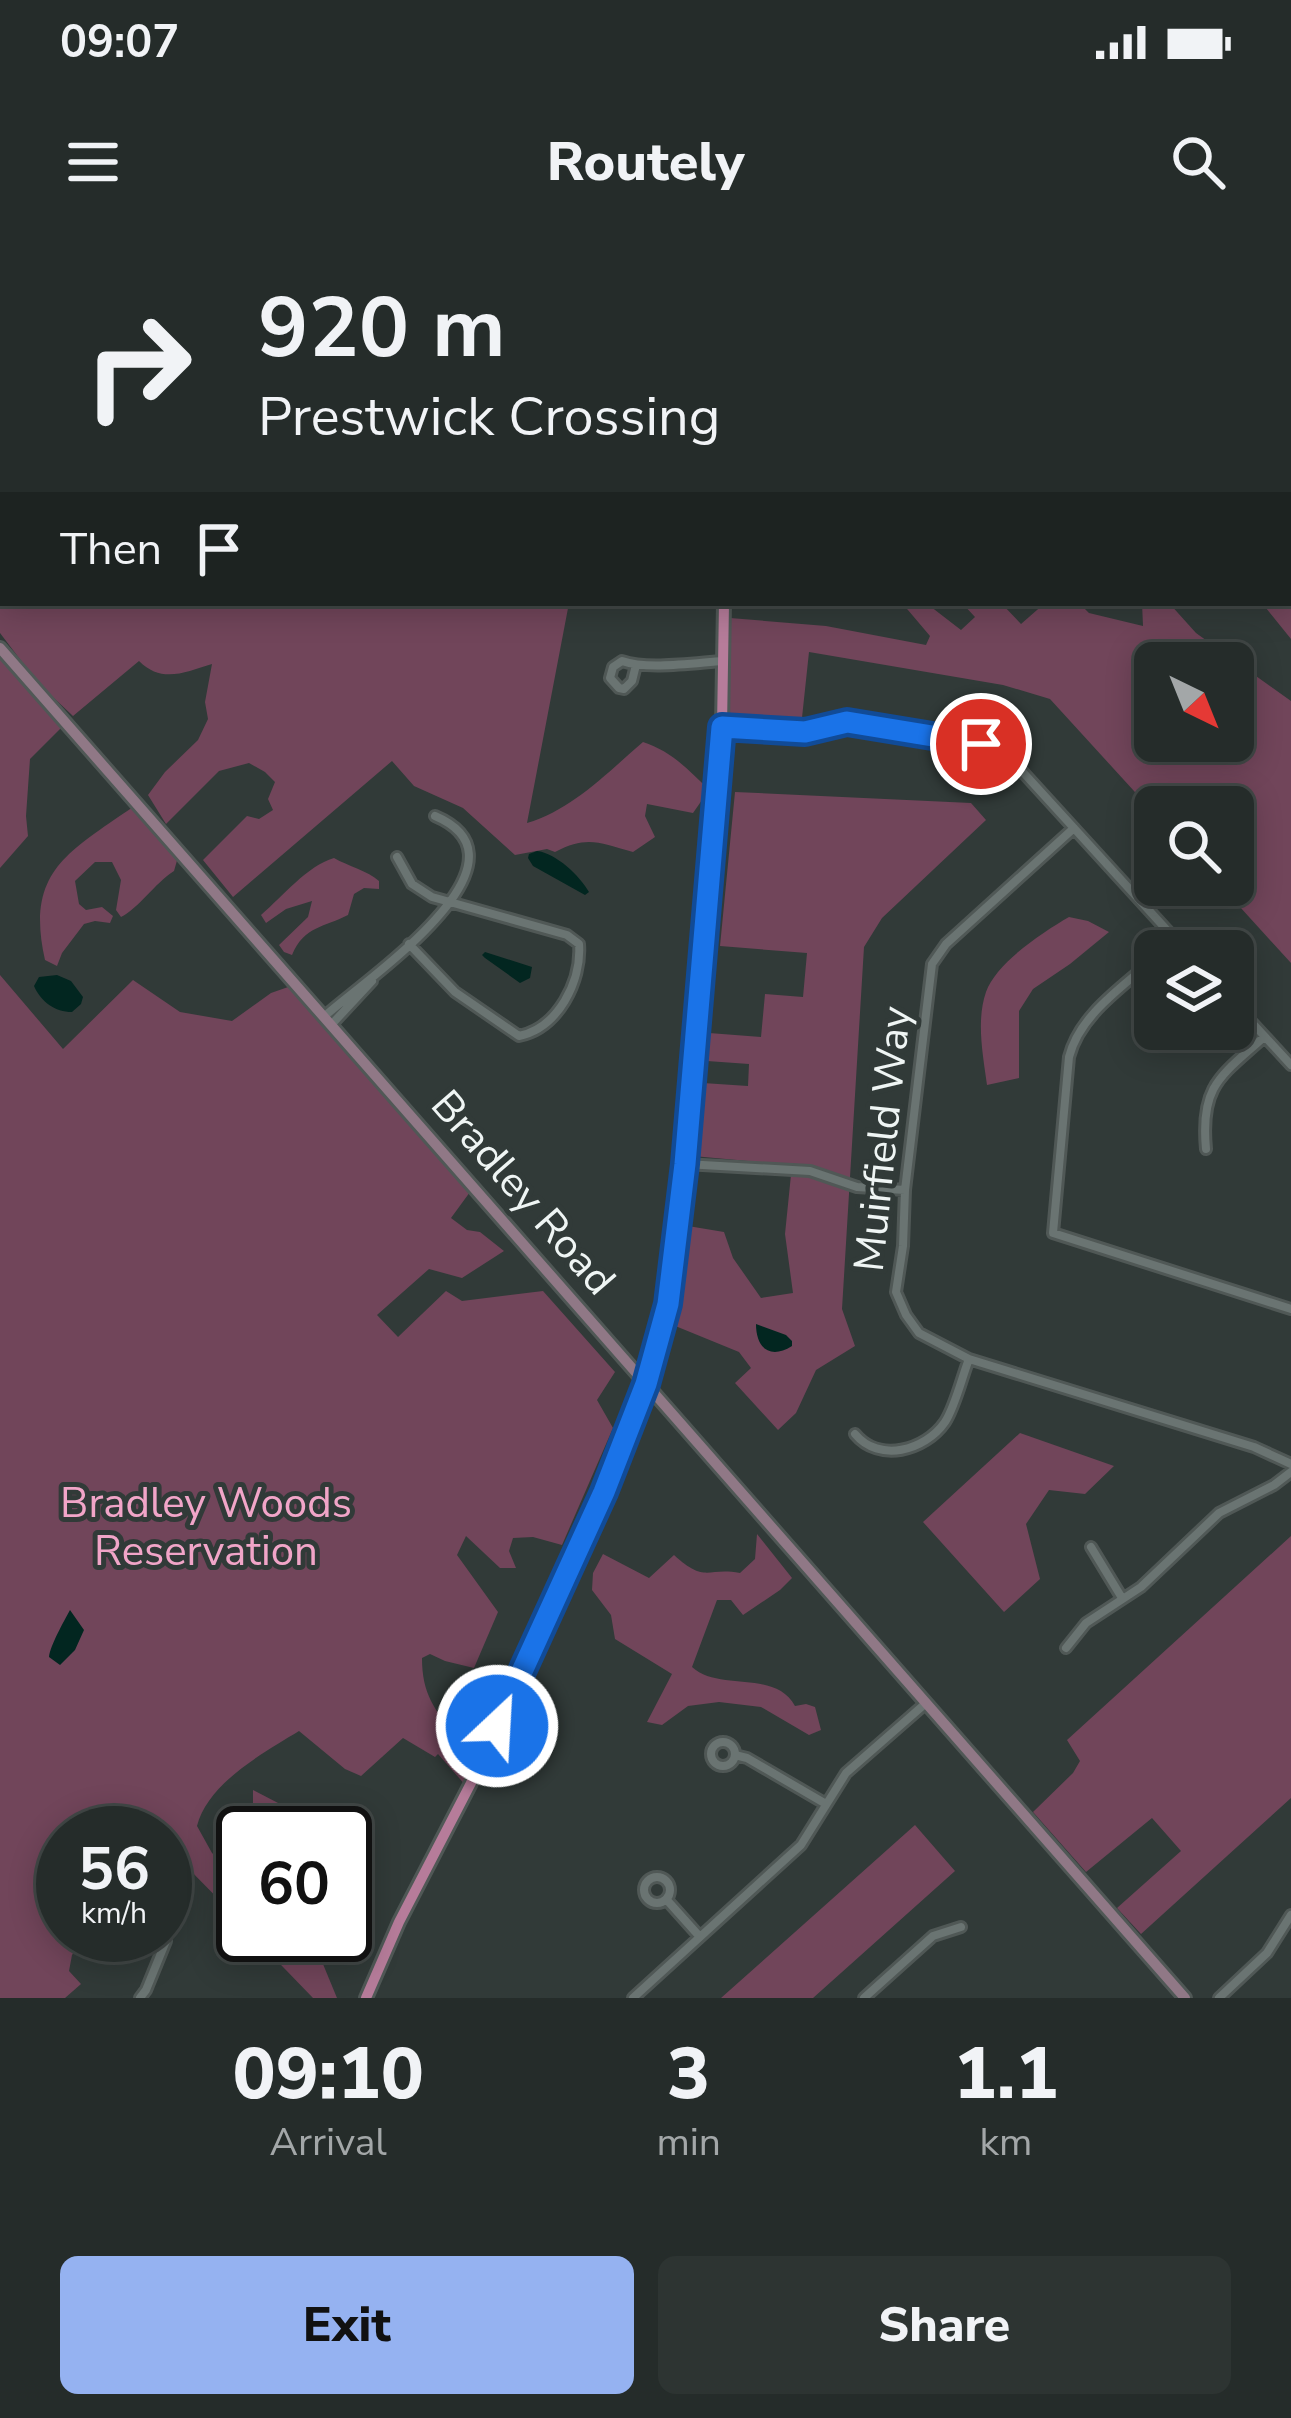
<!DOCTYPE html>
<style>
:root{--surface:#252c2a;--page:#2d3432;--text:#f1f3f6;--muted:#a3a7a8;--line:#424847;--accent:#95b2f1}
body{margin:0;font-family:"Nunito Sans",sans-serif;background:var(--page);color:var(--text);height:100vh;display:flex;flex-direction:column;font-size:45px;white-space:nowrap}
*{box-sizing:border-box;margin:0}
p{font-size:39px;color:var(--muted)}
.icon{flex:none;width:66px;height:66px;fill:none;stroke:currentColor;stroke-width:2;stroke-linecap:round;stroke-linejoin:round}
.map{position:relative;height:1758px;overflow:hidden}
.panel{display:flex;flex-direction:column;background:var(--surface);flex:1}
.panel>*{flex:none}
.banner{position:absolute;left:0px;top:0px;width:1293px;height:366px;box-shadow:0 6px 30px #0003,0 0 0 3px var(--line);background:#252c2a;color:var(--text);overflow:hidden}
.needle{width:78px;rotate:137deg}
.tools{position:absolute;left:1134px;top:402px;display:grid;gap:24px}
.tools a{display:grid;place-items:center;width:120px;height:120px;border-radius:18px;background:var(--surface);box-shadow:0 6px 30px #0003,0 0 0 3px var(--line);font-size:60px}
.speed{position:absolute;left:36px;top:1566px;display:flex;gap:24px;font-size:60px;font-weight:700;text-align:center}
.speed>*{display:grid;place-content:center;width:156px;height:156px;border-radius:50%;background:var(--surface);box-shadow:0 6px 30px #0003,0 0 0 3px var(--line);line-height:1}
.speed small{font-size:30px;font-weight:400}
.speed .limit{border:6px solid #111;border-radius:18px;background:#fff;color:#111}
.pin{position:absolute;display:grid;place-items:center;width:102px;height:102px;color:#fff;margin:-51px;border:6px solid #fff;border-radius:50%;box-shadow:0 3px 12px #0007}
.me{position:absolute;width:132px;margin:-66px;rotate:25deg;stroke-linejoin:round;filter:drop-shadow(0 0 9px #0008)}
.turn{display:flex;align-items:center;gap:42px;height:252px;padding:0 60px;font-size:54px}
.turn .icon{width:156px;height:156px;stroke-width:2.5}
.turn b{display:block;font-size:84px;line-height:102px}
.then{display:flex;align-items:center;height:114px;padding:0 60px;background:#0003;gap:24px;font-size:45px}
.eta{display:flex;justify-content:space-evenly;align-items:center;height:204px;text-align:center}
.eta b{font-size:72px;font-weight:800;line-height:84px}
.cta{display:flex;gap:24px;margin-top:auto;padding:24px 60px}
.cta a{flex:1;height:138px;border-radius:18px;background:var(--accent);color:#111;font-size:48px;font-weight:800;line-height:138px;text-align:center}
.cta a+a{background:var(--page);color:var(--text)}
.status{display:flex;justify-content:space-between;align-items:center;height:84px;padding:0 60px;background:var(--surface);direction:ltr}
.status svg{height:33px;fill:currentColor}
header{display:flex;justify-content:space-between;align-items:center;height:156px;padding:0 60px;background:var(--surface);font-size:54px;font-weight:800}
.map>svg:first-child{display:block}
.green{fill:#71455a;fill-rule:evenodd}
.water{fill:#022620}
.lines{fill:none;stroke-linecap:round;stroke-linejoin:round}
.street-casing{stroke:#505856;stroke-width:14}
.secondary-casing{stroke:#505856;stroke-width:16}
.primary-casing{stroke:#505856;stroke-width:16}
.street{stroke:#6a7472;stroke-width:8}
.secondary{stroke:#907886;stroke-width:10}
.primary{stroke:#b67c9a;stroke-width:10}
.route-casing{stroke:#114b97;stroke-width:30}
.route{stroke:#1a73e8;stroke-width:21}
.labels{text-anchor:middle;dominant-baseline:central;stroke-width:10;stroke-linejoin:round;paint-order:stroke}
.street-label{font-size:42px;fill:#eff5f4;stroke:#313a38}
.park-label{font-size:42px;fill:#f1a5c8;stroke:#313a38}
</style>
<div class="status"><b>09:07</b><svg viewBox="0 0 49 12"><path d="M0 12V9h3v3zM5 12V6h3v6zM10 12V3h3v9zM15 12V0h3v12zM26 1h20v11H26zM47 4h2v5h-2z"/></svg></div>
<header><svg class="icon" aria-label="menu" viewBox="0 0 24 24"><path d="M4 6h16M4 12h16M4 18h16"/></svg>Routely<svg class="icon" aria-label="search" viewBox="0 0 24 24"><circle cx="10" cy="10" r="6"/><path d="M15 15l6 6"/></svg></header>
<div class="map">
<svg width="1291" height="1758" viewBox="0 0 1291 1758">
<rect width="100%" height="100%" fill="#313a38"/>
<path class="green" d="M 0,0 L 630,0 L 624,3 L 3,3 L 3,363 L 569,363 L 527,583 C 572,570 608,532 643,502 C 671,511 689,530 709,550 L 693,573 L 647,564 L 645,576 L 655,597 L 633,612 C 599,603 588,595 555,612 L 547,609 L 515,615 L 463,568 L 414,546 L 392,521 L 233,657 L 203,620 L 247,576 L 259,579 L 273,570 L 268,559 L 275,542 L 265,532 L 249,523 L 219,531 L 166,584 L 148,555 L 165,532 L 198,500 L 208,479 L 205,462 L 212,424 C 185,432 162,444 139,421 L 73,476 L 38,443 L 0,393 Z
M 1290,303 L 1291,305 L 1291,399 L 1262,363 L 1290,363 Z
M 902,363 L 926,363 L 961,390 L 975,377 L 962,363 L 1001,363 L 1021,384 L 1045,363 L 1079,363 L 1089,373 L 1143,386 L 1142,363 L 1169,363 L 1196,393 L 1291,461 L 1291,723 L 1220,645 L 1233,645 L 1233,567 L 1155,567 L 1155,574 L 1050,459 L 1003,445 L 809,412 L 801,487 L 726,482 L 730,378 L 826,386 L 926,405 L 930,396 ZM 1155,423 L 1233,423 L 1233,501 L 1155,501 Z
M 0,408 L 66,483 L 30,519 L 26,576 L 28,596 L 0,628 Z
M 735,552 L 971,563 L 986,580 L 882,678 L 864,707 L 842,1069 L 855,1106 L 816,1130 L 796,1173 L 778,1190 L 735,1143 L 751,1128 L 739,1112 L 668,1083 L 682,985 L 724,992 L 733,1018 L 761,1058 L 793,1053 L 785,994 L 792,925 L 693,916 L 703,843 L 748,846 L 749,824 L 707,821 L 709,793 L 761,797 L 765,754 L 803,757 L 807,713 L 720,706 Z
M 133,567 L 178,617 L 174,631 C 154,644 139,668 121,677 L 116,670 L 121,640 L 112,622 L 95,622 L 75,641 L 79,664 L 86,670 L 102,667 L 113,676 L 110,683 L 95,681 L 84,684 L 62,713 L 57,726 L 45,720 C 25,632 68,612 133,567 Z
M 334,618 C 348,626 368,631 379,641 L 379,649 L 364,648 L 354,654 L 348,675 C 325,687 304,686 292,715 L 284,712 L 279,705 L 308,677 L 312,661 L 286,669 L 266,683 L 261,675 C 283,656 307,626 334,618 Z
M 1069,677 L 1088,681 L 1109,692 L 1070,724 L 1033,749 L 1019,771 L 1019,838 L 987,845 C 983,815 976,781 986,752 C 996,723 1043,692 1069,677 Z
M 0,735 L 63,809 L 133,740 L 180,772 L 232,781 L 271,753 L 291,746 L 470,952 L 451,978 L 467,990 L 480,992 L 504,1011 L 462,1038 L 429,1029 L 377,1075 L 398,1097 L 446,1051 L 462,1061 L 543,1051 L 615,1132 L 597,1160 L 613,1188 L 562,1305 L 533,1297 L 513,1298 L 509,1311 L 516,1328 L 500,1328 L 466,1296 L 457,1315 L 498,1372 L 474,1428 L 445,1421 L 430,1414 L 422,1418 C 422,1455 435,1468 455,1498 L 443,1509 L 470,1540 L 467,1547 L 438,1514 L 435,1517 L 403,1498 L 361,1536 L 345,1529 L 299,1491 C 263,1513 208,1543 197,1586 L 212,1613 L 243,1641 L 243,1684 L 180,1620 L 165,1616 L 165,1593 L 63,1593 L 63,1695 L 85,1695 L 72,1715 L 69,1731 L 81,1744 L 65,1758 L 0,1758 Z
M 1020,1193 L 1114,1226 L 1085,1254 L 1049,1250 L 1026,1284 L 1040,1339 L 1004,1372 L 923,1282 Z
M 757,1294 L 792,1338 L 780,1350 L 743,1375 L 731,1360 L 717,1360 L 692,1427 C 719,1452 775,1429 795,1466 L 806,1464 L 815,1467 L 821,1490 L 809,1495 L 761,1467 L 719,1462 L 688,1466 L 662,1485 L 647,1482 L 672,1434 L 615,1399 L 611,1375 L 592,1350 L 593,1333 L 603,1314 L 649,1338 L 674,1315 C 706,1344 706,1327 740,1333 L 755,1319 Z
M 1291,1296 L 1291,1558 L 1141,1694 L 1117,1668 L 1181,1611 L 1152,1578 L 1086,1632 L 1033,1572 L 1073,1533 L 1080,1521 L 1067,1500 Z
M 253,1550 L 280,1564 L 302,1593 L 264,1593 L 253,1570 Z
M 915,1585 L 955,1631 L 813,1758 L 721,1758 Z
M 252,1695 L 311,1695 L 337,1758 L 313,1758 Z"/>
<path class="water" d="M 537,611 C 556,613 580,636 589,652 L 585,655 L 533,626 L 528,618 L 529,614 Z
M 485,712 L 532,727 L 530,738 L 520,743 L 485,718 L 482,715 Z
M 57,735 L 71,741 L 83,757 L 81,764 L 72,772 C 55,772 41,762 34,746 L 39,737 Z
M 756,1084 L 786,1095 L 792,1101 L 792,1106 C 770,1120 756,1108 756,1084 Z
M 70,1370 L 84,1390 L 75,1410 L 60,1425 L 49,1417 C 50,1406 64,1381 70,1370 Z"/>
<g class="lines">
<g class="street-casing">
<path id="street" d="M 636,425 L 632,441 L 624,449 L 619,448 L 610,438 L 613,427 L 622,421 C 647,430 694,423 723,421
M 722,487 L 805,492 L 847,482 L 981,504 L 1010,518 L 1186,711
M 1074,588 L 946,704 L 932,724 L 905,950 L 903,1006 L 896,1052 L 906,1075 L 919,1093 L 969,1119 L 1254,1207 L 1291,1224
M 397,617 L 412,644 L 432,657 L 567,695 L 579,704 C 582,741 558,788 519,796 L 455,752 L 409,704
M 1163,711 L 1176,699
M 1155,718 C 1123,747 1080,774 1069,817 L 1053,993 L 1291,1069
M 1233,762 L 1291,825
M 325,776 C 362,742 543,622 435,576
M 332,784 L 372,741
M 1206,909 C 1200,845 1221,836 1264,797
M 685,924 L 810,931 L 857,947 L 905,950
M 855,1194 C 879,1223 925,1211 945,1182 C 955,1167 962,1137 969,1119
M 1091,1307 L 1122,1358
M 1066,1408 L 1086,1383 L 1141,1347 L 1219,1273 L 1274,1245 L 1291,1232
M711 1514a12 12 0 1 1 24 0a12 12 0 1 1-24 0Z
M 735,1515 L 747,1518 L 826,1564
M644 1650a13 13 0 1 1 26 0a13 13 0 1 1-26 0Z
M 666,1659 L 700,1697
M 140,1758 L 146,1750 L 166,1701
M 633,1758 L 801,1605 L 846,1533 L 926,1463
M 864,1758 L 933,1696 L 961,1687
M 1219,1758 L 1267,1713 L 1291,1675"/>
</g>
<g class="secondary-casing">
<path id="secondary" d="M 1179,3 L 1182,0
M 0,408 L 1185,1758"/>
</g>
<g class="primary-casing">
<path id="primary" d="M 709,0 L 709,3
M 366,1758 L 399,1682 L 471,1543 L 511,1457 L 604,1252 L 655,1117 L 673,1039 L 685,924 L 722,487 L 724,363"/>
</g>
<use href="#street" class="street"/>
<use href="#secondary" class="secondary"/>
<use href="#primary" class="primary"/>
</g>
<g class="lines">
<g class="route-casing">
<path id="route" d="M 497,1486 L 604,1252 L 646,1144 L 668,1064 L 685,924 L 722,487 L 805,492 L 847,482 L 981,504"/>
</g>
<use href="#route" class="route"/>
</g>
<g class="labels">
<g class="street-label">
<text transform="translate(883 899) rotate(-84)">Muirfield Way</text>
<text transform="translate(523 953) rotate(49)">Bradley Road</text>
</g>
<g class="park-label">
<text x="206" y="1263">Bradley Woods<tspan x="206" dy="48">Reservation</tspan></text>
</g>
</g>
</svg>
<div class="tools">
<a><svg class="needle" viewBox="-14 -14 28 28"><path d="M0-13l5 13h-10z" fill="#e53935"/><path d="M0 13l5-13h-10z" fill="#a3a7a8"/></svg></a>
<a><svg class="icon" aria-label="search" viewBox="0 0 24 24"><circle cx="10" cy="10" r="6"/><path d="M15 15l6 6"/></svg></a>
<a><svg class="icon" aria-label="layers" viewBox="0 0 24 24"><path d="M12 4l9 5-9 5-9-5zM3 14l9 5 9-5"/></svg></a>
</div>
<div class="speed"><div>56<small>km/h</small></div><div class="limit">60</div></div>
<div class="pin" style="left:981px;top:504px;background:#d93025"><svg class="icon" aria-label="arrive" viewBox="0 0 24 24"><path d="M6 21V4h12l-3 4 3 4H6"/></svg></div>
<svg class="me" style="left:497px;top:1486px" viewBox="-20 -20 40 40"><circle r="17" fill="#1a73e8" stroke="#fff" stroke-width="3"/><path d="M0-11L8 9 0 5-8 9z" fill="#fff"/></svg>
<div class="banner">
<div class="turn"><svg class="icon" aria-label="right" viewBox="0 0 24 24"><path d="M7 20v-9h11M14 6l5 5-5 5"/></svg><div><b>920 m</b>Prestwick Crossing</div></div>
<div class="then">Then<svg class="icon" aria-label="arrive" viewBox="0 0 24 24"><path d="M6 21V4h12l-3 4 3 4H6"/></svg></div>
</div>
</div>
<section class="panel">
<div class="eta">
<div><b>09:10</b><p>Arrival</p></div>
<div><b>3</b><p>min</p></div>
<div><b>1.1</b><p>km</p></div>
</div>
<div class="cta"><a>Exit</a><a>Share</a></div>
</section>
